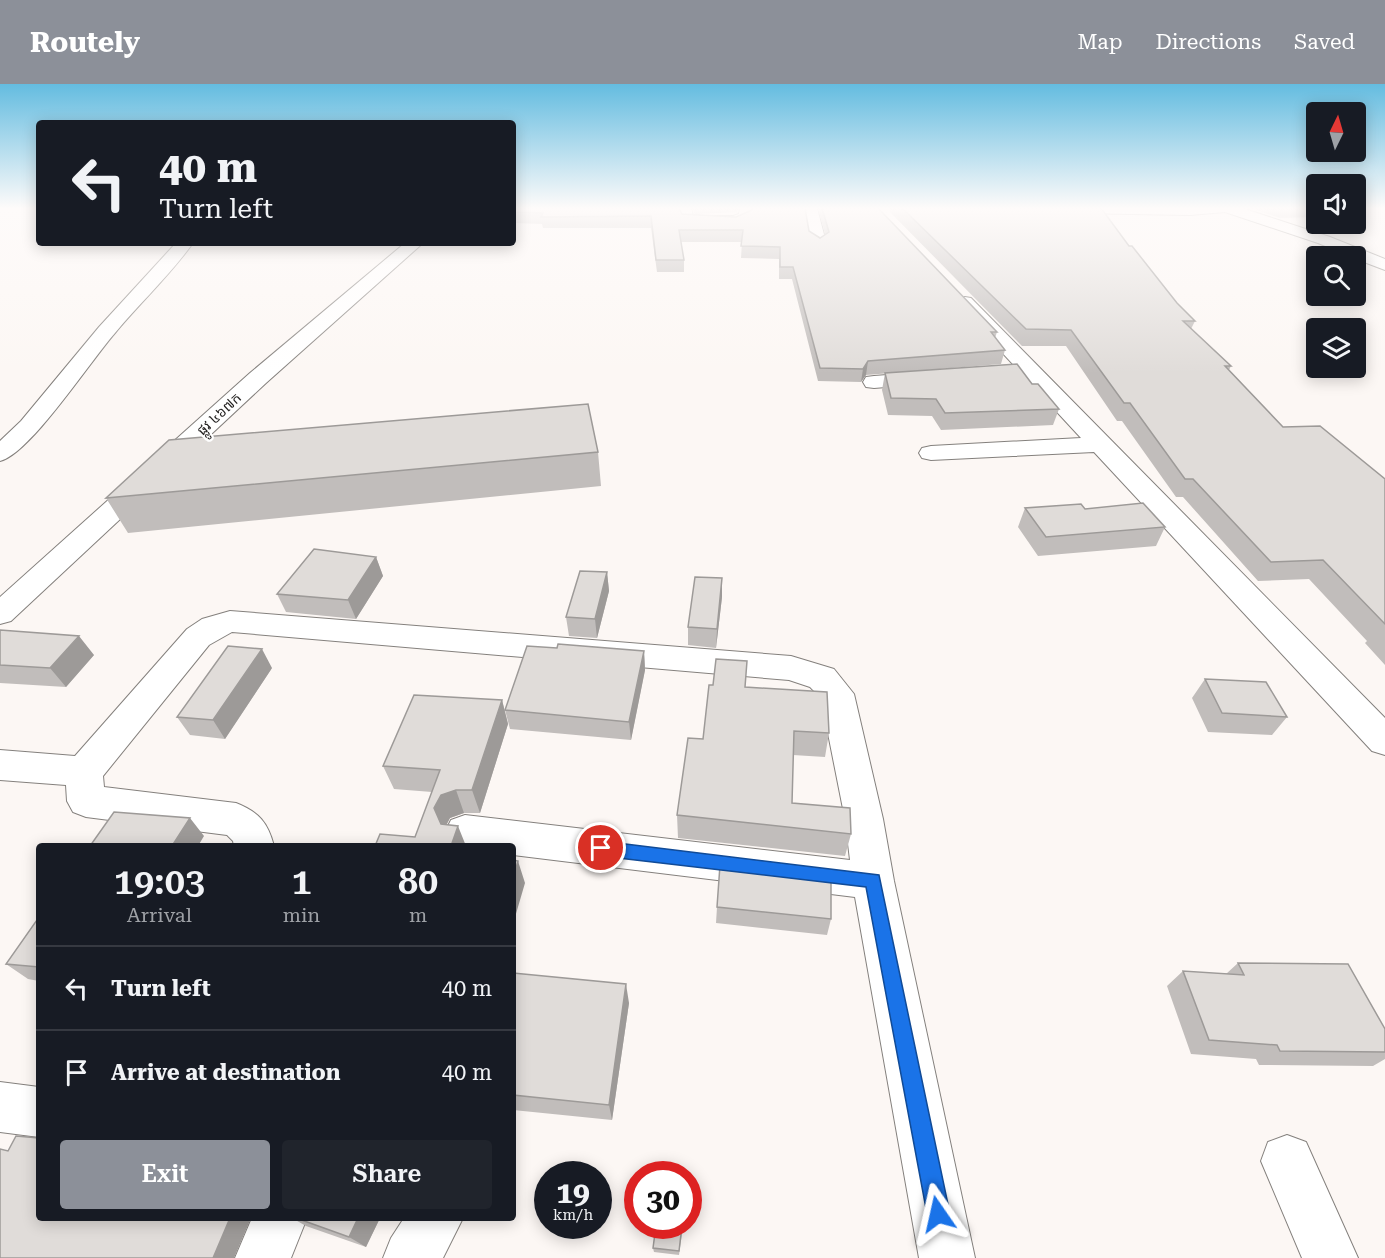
<!DOCTYPE html>
<meta charset="utf-8">
<style>
:root{--surface:#171b24;--page:#20242c;--text:#f1f3f6;--muted:#9ea1a6;--line:#363941;--accent:#8c9099}
body{margin:0;font-family:"Roboto Serif","Noto Sans Khmer",serif;background:var(--page);color:var(--text);height:100vh;display:flex;flex-direction:column;font-size:22px;white-space:nowrap}
*{box-sizing:border-box;margin:0}
p{font-size:20px;color:var(--muted)}
.icon{flex:none;width:33px;height:33px;fill:none;stroke:currentColor;stroke-width:2;stroke-linecap:round;stroke-linejoin:round}
.map{position:relative;flex:1;overflow:hidden}
.side{position:absolute;left:36px;top:759px;width:480px;height:378px;display:flex;flex-direction:column;background:var(--surface);border-radius:6px;box-shadow:0 3px 15px #0003}
.side>*{flex:none}
.top-card{position:absolute;left:36px;top:36px;width:480px;height:126px;border-radius:6px;box-shadow:0 3px 15px #0003;background:#171b24;color:var(--text);overflow:hidden}
.needle{width:39px;rotate:5deg}
.controls{position:absolute;left:1306px;top:18px;display:grid;gap:12px}
.controls a{display:grid;place-items:center;width:60px;height:60px;border-radius:6px;background:var(--surface);box-shadow:0 3px 15px #0003;font-size:30px}
.speed{position:absolute;left:534px;top:1077px;display:flex;gap:12px;font-size:30px;font-weight:700;text-align:center}
.speed>*{display:grid;place-content:center;width:78px;height:78px;border-radius:50%;background:var(--surface);box-shadow:0 3px 15px #0003;line-height:1}
.speed small{font-size:15px;font-weight:400}
.speed .limit{border:9px solid #d22;background:#fff;color:#111}
.pin{position:absolute;display:grid;place-items:center;width:51px;height:51px;color:#fff;margin:-26px;border:3px solid #fff;border-radius:50%;box-shadow:0 2px 6px #0007}
.me{position:absolute;width:66px;margin:-33px;rotate:349deg;stroke-linejoin:round;filter:drop-shadow(0 0 4px #0008)}
.turn{display:flex;align-items:center;gap:21px;height:126px;padding:0 24px;font-size:27px}
.turn .icon{width:78px;height:78px;stroke-width:2.5}
.turn b{display:block;font-size:42px;line-height:51px}
.eta{display:flex;justify-content:space-evenly;align-items:center;height:102px;text-align:center}
.eta b{font-size:36px;font-weight:600;line-height:42px}
.primary-button{display:flex;gap:12px;margin-top:auto;padding:12px 24px}
.primary-button a{flex:1;height:69px;border-radius:6px;background:var(--accent);color:#fff;font-size:24px;font-weight:600;line-height:69px;text-align:center}
.primary-button a+a{background:var(--page);color:var(--text)}
ul{padding:0;list-style:none}
li{display:flex;align-items:center;gap:18px;height:84px;padding:0 24px;border-top:2px solid var(--line)}
li div{flex:1}
li b{display:block;font-size:22px}
li em{font-style:normal}
header{display:flex;align-items:center;gap:36px;box-sizing:border-box;height:84px;padding:0 30px;background:var(--accent);color:#fff}
header strong{font-size:28px}
nav{display:flex;gap:33px;margin-inline-start:auto;font-size:21px}
.map>svg:first-child{display:block}
.lines{fill:none;stroke-linecap:round;stroke-linejoin:round}
.minor-casing{stroke:#84807d;stroke-width:2}
.minor{fill:#fff;fill-rule:evenodd}
.wall{fill:#c1bdbb}
.shaded-wall{fill:#9d9a98}
.building{fill:#e0dcd9;stroke:#9d9a98;stroke-width:1.5}
.route{fill:#1a73e8;stroke:#114b97;stroke-width:1.5}
.labels{text-anchor:middle;dominant-baseline:central;stroke-width:4.5;stroke-linejoin:round;paint-order:stroke}
.far-street-label{font-size:14px;fill:#211f1e;stroke:#fff}
</style>
<header>
<strong>Routely</strong>
<nav><a>Map</a><a>Directions</a><a>Saved</a></nav>
</header>
<div class="map">
<svg width="1385" height="1174" viewBox="0 0 1385 1174">
<rect width="100%" height="100%" fill="#fcf7f4"/>
<g class="lines">
<g class="minor-casing">
<path id="minor" d="M 677,124 L 691,124 L 693,132 L 733,132 L 739,130 L 740,124 L 754,124 L 751,135 L 736,142 L 682,139 Z
M 803,124 L 817,124 L 826,158 L 824,161 L 818,163 L 810,158 Z
M 1006,124 L 1242,124 L 1330,153 L 1385,175 L 1385,186 L 1356,175 L 1356,172 L 1350,172 L 1318,159 L 1225,128 L 1190,131 L 1013,128 Z
M 176,159 L 193,159 C 170,191 140,219 115,249 C 91,276 30,370 0,377 L 0,357 L 21,337 L 99,243 Z
M 405,159 L 423,159 L 266,299 L 11,537 L 0,540 L 0,513 L 250,289 Z
M 965,213 L 971,214 L 1385,634 L 1385,671 L 1372,667 L 1094,368 L 931,376 L 922,374 L 919,369 L 922,364 L 931,362 L 1081,354 L 959,222 L 956,218 L 959,214 Z
M 927,288 L 935,289 L 938,294 L 935,299 L 874,304 L 866,303 L 863,298 L 866,293 L 874,292 Z
M 230,527 L 791,572 L 834,585 L 854,610 L 883,735 L 894,797 L 975,1174 L 919,1174 L 855,813 L 513,771 L 513,762 L 457,762 L 451,760 L 445,748 L 451,736 L 465,731 L 850,776 L 845,735 L 821,614 L 810,603 L 789,596 L 232,548 L 209,561 L 103,692 L 104,703 L 236,719 C 259,728 268,739 274,762 L 234,762 L 233,757 L 227,751 L 86,733 L 73,728 L 67,717 L 66,701 L 0,696 L 0,666 L 75,672 L 187,545 L 202,535 Z
M 0,998 L 39,1003 L 39,1053 L 0,1048 Z
M 1287,1051 L 1306,1058 L 1358,1174 L 1302,1174 L 1261,1077 L 1268,1058 Z
M 252,1134 L 307,1134 L 291,1174 L 235,1174 Z
M 404,1134 L 463,1134 L 443,1174 L 383,1174 L 391,1154 Z"/>
</g>
<use href="#minor" class="minor"/>
</g>
<path class="wall" d="M 513,124 L 682,130 L 809,147 L 820,154 L 825,150 L 818,124 L 878,124 L 997,248 L 995,254 L 1005,266 L 1001,280 L 866,291 L 861,298 L 818,297 L 792,195 L 779,195 L 779,175 L 741,174 L 742,158 L 681,158 L 684,176 L 684,188 L 657,188 L 651,144 L 543,144 L 542,140 L 513,139 Z
M 692,124 L 739,124 L 737,128 L 695,130 Z
M 890,124 L 1101,124 L 1129,162 L 1177,219 L 1195,237 L 1191,245 L 1231,282 L 1229,286 L 1283,343 L 1385,395 L 1385,581 L 1365,559 L 1367,557 L 1309,495 L 1258,497 L 1183,413 L 1176,413 L 1122,337 L 1117,337 L 1066,262 L 1022,262 L 890,128 Z
M 1250,124 L 1317,124 L 1317,133 L 1280,134 Z
M 885,289 L 1032,300 L 1059,325 L 1053,341 L 941,346 L 932,332 L 888,331 L 882,306 Z
M 598,368 L 601,402 L 128,449 L 106,414 Z
M 1025,424 L 1085,425 L 1165,443 L 1156,462 L 1038,472 L 1018,443 Z
M 376,473 L 383,492 L 356,535 L 286,528 L 277,510 Z
M 607,488 L 609,507 L 597,554 L 569,552 L 566,533 Z
M 722,513 L 716,564 L 688,561 L 688,543 Z
M 0,546 L 94,571 L 66,603 L 0,599 Z
M 557,564 L 644,567 L 645,586 L 631,656 L 510,645 L 505,626 Z
M 272,584 L 225,655 L 190,651 L 177,633 Z
M 1205,595 L 1287,633 L 1272,651 L 1208,648 L 1192,614 Z
M 745,603 L 829,649 L 825,673 L 793,671 L 792,719 L 851,750 L 845,772 L 678,754 L 677,731 L 703,655 Z
M 502,616 L 508,640 L 480,729 L 464,729 L 450,734 L 447,740 L 432,708 L 394,705 L 383,682 Z
M 717,823 L 831,835 L 827,851 L 716,839 Z
M 39,833 L 39,897 L 28,895 L 6,880 Z
M 1238,879 L 1385,945 L 1385,975 L 1373,982 L 1259,981 L 1256,975 L 1191,970 L 1167,902 L 1183,887 L 1226,890 Z
M 513,889 L 629,919 L 612,1036 L 513,1026 Z
M 292,1134 L 380,1134 L 366,1163 L 306,1142 Z
M 656,1142 L 683,1142 L 679,1171 L 654,1168 L 653,1164 Z"/>
<path class="shaded-wall" d="M 868,277 L 866,291 L 861,298 L 863,285 Z
M 376,473 L 383,492 L 356,535 L 348,516 Z
M 607,488 L 609,507 L 597,554 L 595,535 Z
M 722,494 L 722,513 L 716,564 L 717,545 Z
M 79,552 L 94,571 L 66,603 L 50,584 Z
M 262,565 L 272,584 L 225,655 L 213,636 Z
M 644,567 L 645,586 L 631,656 L 629,638 Z
M 502,616 L 508,640 L 480,729 L 472,706 Z
M 456,706 L 464,729 L 450,734 L 443,747 L 434,724 L 441,711 Z
M 190,734 L 204,752 L 198,762 L 172,762 Z
M 458,742 L 466,762 L 451,762 Z
M 518,777 L 525,799 L 513,840 L 513,794 Z
M 626,900 L 629,919 L 612,1036 L 609,1021 Z
M 230,1134 L 251,1134 L 234,1174 L 213,1174 Z
M 358,1134 L 380,1134 L 366,1163 L 349,1153 Z"/>
<path class="building" d="M 513,124 L 679,124 L 682,130 L 736,133 L 752,126 L 753,124 L 805,124 L 809,147 L 820,154 L 829,148 L 822,124 L 878,124 L 997,248 L 991,248 L 1005,266 L 868,277 L 863,285 L 820,284 L 793,183 L 780,183 L 780,163 L 741,162 L 743,146 L 679,146 L 684,176 L 656,176 L 651,132 L 541,133 L 543,129 L 513,128 Z
M 902,124 L 1101,124 L 1129,162 L 1132,162 L 1177,219 L 1195,237 L 1183,237 L 1231,282 L 1225,282 L 1283,343 L 1320,342 L 1385,395 L 1385,540 L 1323,476 L 1271,478 L 1193,395 L 1185,395 L 1130,319 L 1124,319 L 1071,246 L 1026,245 Z
M 1017,280 L 1032,300 L 1038,300 L 1059,325 L 945,329 L 936,315 L 891,314 L 885,289 Z
M 588,320 L 598,368 L 106,414 L 169,356 Z
M 1143,419 L 1165,443 L 1046,453 L 1025,424 L 1081,420 L 1085,425 Z
M 314,465 L 376,473 L 348,516 L 277,510 Z
M 580,487 L 607,488 L 595,535 L 566,533 Z
M 695,493 L 722,494 L 717,545 L 688,543 Z
M 0,546 L 79,552 L 50,584 L 0,581 Z
M 558,560 L 644,567 L 629,638 L 505,626 L 527,562 L 557,564 Z
M 228,562 L 262,565 L 213,636 L 177,633 Z
M 716,575 L 747,577 L 745,603 L 827,608 L 829,649 L 794,647 L 792,719 L 850,724 L 851,750 L 677,731 L 688,654 L 703,655 L 709,601 L 713,601 Z
M 1205,595 L 1266,598 L 1287,633 L 1222,629 Z
M 414,611 L 502,616 L 472,706 L 456,706 L 441,711 L 434,724 L 441,740 L 458,742 L 451,762 L 375,762 L 380,750 L 415,753 L 440,686 L 383,682 Z
M 114,728 L 190,734 L 172,762 L 90,762 Z
M 513,776 L 518,777 L 513,794 Z
M 720,781 L 831,795 L 831,835 L 717,823 Z
M 39,833 L 39,883 L 6,880 Z
M 1238,879 L 1348,880 L 1385,945 L 1385,968 L 1280,967 L 1277,961 L 1209,956 L 1183,887 L 1244,891 Z
M 513,889 L 626,900 L 609,1021 L 513,1011 Z
M 16,1052 L 39,1054 L 39,1134 L 230,1134 L 213,1174 L 0,1174 L 0,1065 L 8,1067 Z
M 296,1134 L 358,1134 L 349,1153 Z
M 656,1142 L 682,1142 L 679,1167 L 653,1164 Z"/>
<linearGradient id="sky" x2="0" y2="1"><stop stop-color="#64bce0"/><stop offset="0.43" stop-color="#fefbfa"/><stop offset="1" stop-color="#fefbfa" stop-opacity="0"/></linearGradient>
<rect width="1385" height="289" fill="url(#sky)"/>
<path class="route" d="M 601,757 L 879,791 L 950,1130 L 946,1138 L 938,1141 L 930,1138 L 927,1130 L 866,803 L 601,772 L 595,770 L 593,764 L 595,759 Z"/>
<g class="labels">
<g class="far-street-label">
<text transform="translate(219 330) rotate(-43)">ផ្លូវ ៤៦៧ក</text>
</g>
</g>
</svg>
<div class="controls">
<a><svg class="needle" viewBox="-14 -14 28 28"><path d="M0-13l5 13h-10z" fill="#e53935"/><path d="M0 13l5-13h-10z" fill="#9ea1a6"/></svg></a>
<a><svg class="icon" aria-label="sound" viewBox="0 0 24 24"><path d="M4 9h4l5-4v14l-5-4H4zM17 9q2 3 0 6"/></svg></a>
<a><svg class="icon" aria-label="search" viewBox="0 0 24 24"><circle cx="10" cy="10" r="6"/><path d="M15 15l6 6"/></svg></a>
<a><svg class="icon" aria-label="layers" viewBox="0 0 24 24"><path d="M12 4l9 5-9 5-9-5zM3 14l9 5 9-5"/></svg></a>
</div>
<div class="speed"><div>19<small>km/h</small></div><div class="limit">30</div></div>
<div class="pin" style="left:601px;top:764px;background:#d93025"><svg class="icon" aria-label="arrive" viewBox="0 0 24 24"><path d="M6 21V4h12l-3 4 3 4H6"/></svg></div>
<svg class="me" style="left:938px;top:1130px" viewBox="-20 -20 40 40"><path d="M0-17L14 15 0 8-14 15z" fill="#1a73e8" stroke="#fff" stroke-width="4"/></svg>
<div class="top-card">
<div class="turn"><svg class="icon" aria-label="left" viewBox="0 0 24 24"><path d="M17 20v-9H6M10 6l-5 5 5 5"/></svg><div><b>40 m</b>Turn left</div></div>
</div>
<section class="side">
<div class="eta">
<div><b>19:03</b><p>Arrival</p></div>
<div><b>1</b><p>min</p></div>
<div><b>80</b><p>m</p></div>
</div>
<ul>
<li><svg class="icon" aria-label="left" viewBox="0 0 24 24"><path d="M17 20v-9H6M10 6l-5 5 5 5"/></svg><div><b>Turn left</b></div><em>40 m</em></li>
<li><svg class="icon" aria-label="arrive" viewBox="0 0 24 24"><path d="M6 21V4h12l-3 4 3 4H6"/></svg><div><b>Arrive at destination</b></div><em>40 m</em></li>
</ul>
<div class="primary-button"><a>Exit</a><a>Share</a></div>
</section>
</div>
